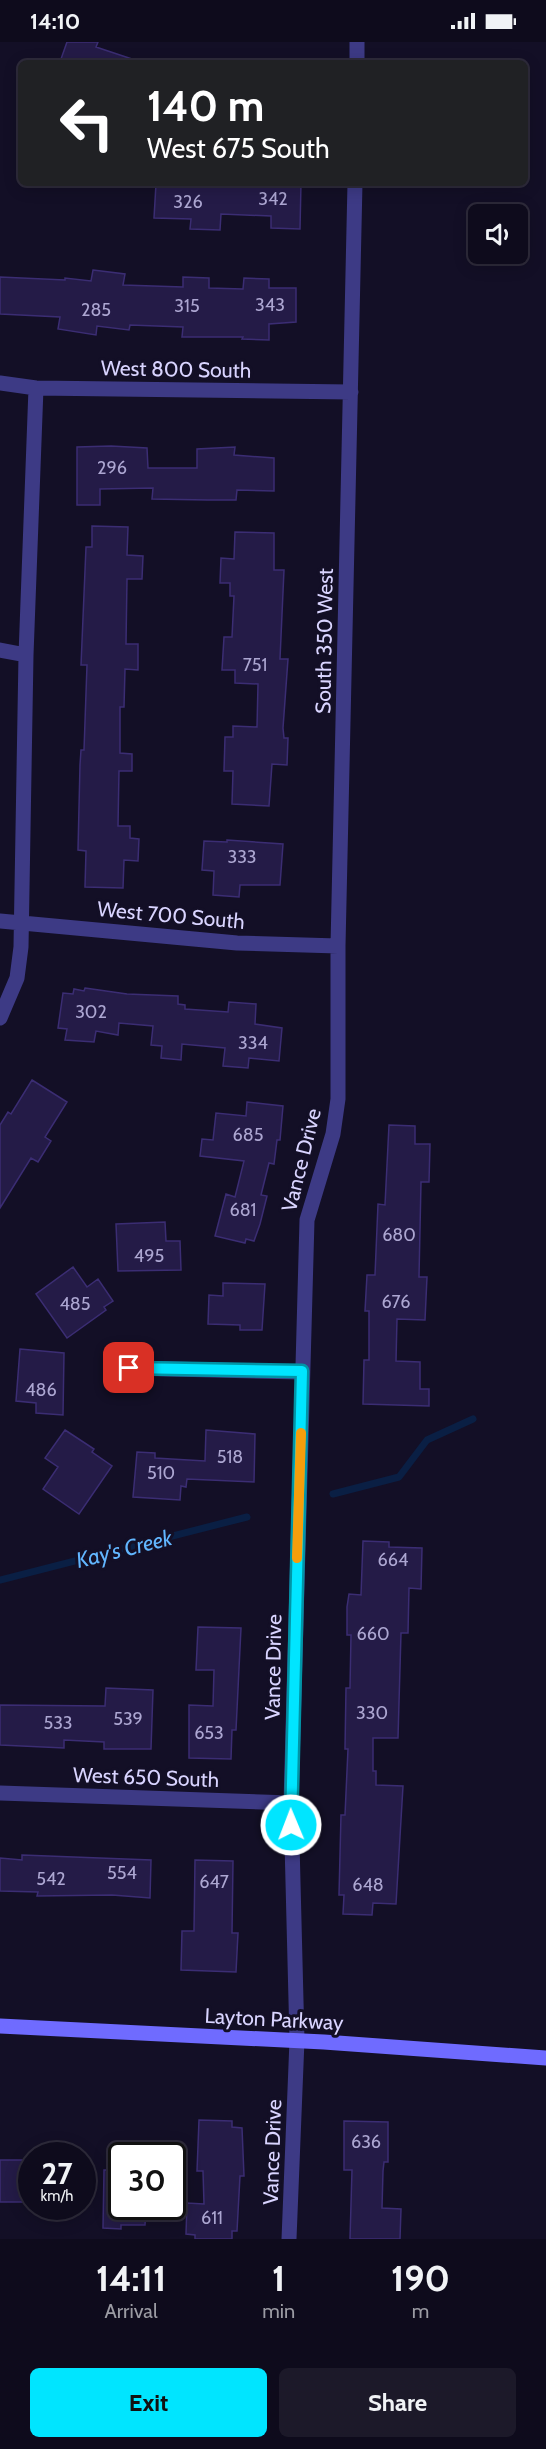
<!DOCTYPE html>
<style>
:root{--surface:#0e0b1c;--page:#1c1929;--text:#f1f3f6;--muted:#9b9ba3;--line:#2e2b3b;--accent:#00e5ff}
body{margin:0;font-family:Cabin,sans-serif;background:var(--page);color:var(--text);height:100vh;display:flex;flex-direction:column;font-size:22px;white-space:nowrap}
*{box-sizing:border-box;margin:0}
p{font-size:20px;color:var(--muted)}
.icon{flex:none;width:33px;height:33px;fill:none;stroke:currentColor;stroke-width:2;stroke-linecap:round;stroke-linejoin:round}
.map{position:relative;height:2197px;overflow:hidden}
.side{display:flex;flex-direction:column;background:var(--surface);flex:1}
.side>*{flex:none}
.hud{position:absolute;left:18px;top:18px;width:510px;height:126px;border-radius:9px;box-shadow:0 3px 15px #0003,0 0 0 2px var(--line);background:#202124;color:#fff;overflow:hidden}
.buttons{position:absolute;left:468px;top:162px;display:grid;gap:12px}
.buttons a{display:grid;place-items:center;width:60px;height:60px;border-radius:9px;background:var(--surface);box-shadow:0 3px 15px #0003,0 0 0 2px var(--line);font-size:30px}
.speed{position:absolute;left:18px;top:2100px;display:flex;gap:12px;font-size:30px;font-weight:700;text-align:center}
.speed>*{display:grid;place-content:center;width:78px;height:78px;border-radius:50%;background:var(--surface);box-shadow:0 3px 15px #0003,0 0 0 2px var(--line);line-height:1}
.speed small{font-size:15px;font-weight:400}
.speed .limit{border:3px solid #111;border-radius:9px;background:#fff;color:#111}
.pin{position:absolute;display:grid;place-items:center;width:51px;height:51px;color:#fff;margin:-26px;border-radius:12px;box-shadow:0 3px 9px #0006}
.me{position:absolute;width:66px;margin:-33px;rotate:359deg;stroke-linejoin:round;filter:drop-shadow(0 0 4px #0008)}
.turn{display:flex;align-items:center;gap:21px;height:126px;padding:0 30px;font-size:27px}
.turn .icon{width:78px;height:78px;stroke-width:2.5}
.turn b{display:block;font-size:42px;line-height:51px}
.eta{display:flex;justify-content:space-evenly;align-items:center;height:102px;text-align:center}
.eta b{font-size:36px;font-weight:800;line-height:42px}
.primary-button{display:flex;gap:12px;margin-top:auto;padding:12px 30px}
.primary-button a{flex:1;height:69px;border-radius:9px;background:var(--accent);color:#111;font-size:24px;font-weight:800;line-height:69px;text-align:center}
.primary-button a+a{background:var(--page);color:var(--text)}
.status{display:flex;justify-content:space-between;align-items:center;height:42px;padding:0 30px;background:var(--surface);direction:ltr}
.status svg{height:16px;fill:currentColor}
.map>svg:first-child{display:block}
.lines{fill:none;stroke-linecap:round;stroke-linejoin:round}
.stream{stroke:#0a1f44;stroke-width:7}
.building{fill:#241b47;stroke:#3b2d73;stroke-width:1.5}
.street{stroke:#3d3a85;stroke-width:15}
.secondary{stroke:#6f6bff;stroke-width:15}
.route-casing{stroke:#0095a6;stroke-width:15}
.route{stroke:#00e5ff;stroke-width:10}
.slow{stroke:#f59e0b;stroke-width:10}
.labels{text-anchor:middle;dominant-baseline:central;stroke-width:6;stroke-linejoin:round;paint-order:stroke}
.number-label{font-size:18px;fill:#aca6d1}
.street-label{font-size:21px;fill:#d9d4ff;stroke:#130f26}
.water-label{font-size:22px;font-style:italic;fill:#62b6ff;stroke:#130f26}
</style>
<div class="status"><b>14:10</b><svg viewBox="0 0 49 12"><path d="M0 12V9h3v3zM5 12V6h3v6zM10 12V3h3v9zM15 12V0h3v12zM26 1h20v11H26zM47 4h2v5h-2z"/></svg></div>
<div class="map">
<svg width="546" height="2197" viewBox="0 0 546 2197">
<rect width="100%" height="100%" fill="#130f26"/>
<g class="lines">
<path class="stream" d="M 333,1452 L 399,1435 L 427,1398 L 473,1377
M 0,1538 L 247,1475"/>
</g>
<path class="building" d="M 67,0 L 98,0 L 96,5 L 135,18 L 134,21 L 72,21 L 61,17 Z
M 301,141 L 300,187 L 271,186 L 271,174 L 221,172 L 220,188 L 190,187 L 191,177 L 154,176 L 156,142 Z
M 93,228 L 125,232 L 123,243 L 183,245 L 183,235 L 209,236 L 209,246 L 243,247 L 244,236 L 269,237 L 269,246 L 296,246 L 296,280 L 269,282 L 269,298 L 242,297 L 243,295 L 182,295 L 183,285 L 130,283 L 129,288 L 97,284 L 96,293 L 58,287 L 60,275 L 0,272 L 0,235 L 65,238 L 65,236 L 91,239 Z
M 111,404 L 147,406 L 148,426 L 197,426 L 197,407 L 235,405 L 234,413 L 274,416 L 274,449 L 237,448 L 236,458 L 208,458 L 152,457 L 153,446 L 100,447 L 100,463 L 77,463 L 77,405 Z
M 92,484 L 128,485 L 127,513 L 143,514 L 142,537 L 127,537 L 126,602 L 138,602 L 138,628 L 125,627 L 124,665 L 120,665 L 120,711 L 132,712 L 132,729 L 119,729 L 118,784 L 130,784 L 130,796 L 139,797 L 138,819 L 124,818 L 123,846 L 85,845 L 86,809 L 78,808 L 80,723 L 81,708 L 84,708 L 87,623 L 81,623 L 86,505 L 92,505 Z
M 235,490 L 274,491 L 274,528 L 284,528 L 280,617 L 288,617 L 283,686 L 284,696 L 288,696 L 287,723 L 272,722 L 269,764 L 232,762 L 233,729 L 224,729 L 225,695 L 233,695 L 233,684 L 257,685 L 258,642 L 235,641 L 235,628 L 222,628 L 224,595 L 232,595 L 234,554 L 230,554 L 230,541 L 220,541 L 221,516 L 234,517 Z
M 227,798 L 283,802 L 280,843 L 240,843 L 239,855 L 213,853 L 214,829 L 202,828 L 204,799 L 227,800 Z
M 85,946 L 127,952 L 178,954 L 178,962 L 185,963 L 185,967 L 228,970 L 229,960 L 256,962 L 255,982 L 282,986 L 279,1019 L 249,1016 L 248,1026 L 223,1024 L 225,1006 L 182,1002 L 181,1018 L 161,1016 L 162,1004 L 151,1003 L 153,984 L 119,981 L 118,993 L 96,989 L 94,1000 L 65,998 L 67,987 L 58,986 L 63,951 L 73,952 L 74,947 L 84,949 Z
M 32,1038 L 67,1060 L 45,1095 L 51,1099 L 38,1120 L 31,1116 L 0,1166 L 0,1083 L 8,1070 L 11,1072 Z
M 247,1060 L 283,1064 L 280,1098 L 277,1098 L 274,1122 L 269,1121 L 261,1153 L 267,1154 L 260,1182 L 254,1199 L 246,1197 L 245,1201 L 215,1194 L 226,1152 L 235,1155 L 244,1119 L 200,1114 L 202,1097 L 213,1098 L 216,1071 L 246,1074 Z
M 389,1083 L 415,1084 L 415,1102 L 430,1102 L 429,1140 L 421,1140 L 419,1235 L 427,1235 L 425,1278 L 397,1277 L 396,1319 L 420,1320 L 420,1347 L 429,1347 L 429,1364 L 363,1362 L 364,1318 L 369,1318 L 369,1269 L 365,1269 L 367,1233 L 375,1233 L 378,1162 L 385,1163 Z
M 165,1180 L 166,1199 L 180,1199 L 181,1228 L 118,1229 L 116,1182 Z
M 73,1225 L 87,1245 L 98,1237 L 113,1259 L 104,1265 L 106,1268 L 67,1296 L 36,1252 Z
M 223,1241 L 265,1242 L 262,1288 L 240,1288 L 240,1283 L 208,1282 L 209,1253 L 223,1254 Z
M 20,1307 L 64,1311 L 63,1373 L 36,1371 L 36,1361 L 16,1359 Z
M 65,1388 L 94,1407 L 92,1410 L 112,1424 L 79,1472 L 43,1447 L 58,1425 L 45,1416 Z
M 206,1388 L 255,1392 L 254,1440 L 187,1437 L 186,1445 L 181,1444 L 180,1458 L 133,1455 L 137,1410 L 155,1411 L 155,1416 L 205,1419 Z
M 363,1499 L 389,1500 L 389,1505 L 422,1506 L 421,1547 L 409,1546 L 408,1591 L 401,1591 L 398,1696 L 373,1696 L 373,1729 L 376,1729 L 376,1743 L 403,1744 L 396,1862 L 373,1861 L 372,1873 L 343,1872 L 344,1853 L 339,1853 L 341,1773 L 345,1773 L 348,1707 L 345,1707 L 346,1646 L 350,1646 L 351,1593 L 347,1593 L 347,1565 L 349,1552 L 361,1553 Z
M 198,1585 L 241,1586 L 236,1688 L 232,1688 L 231,1717 L 189,1716 L 189,1663 L 213,1664 L 214,1628 L 196,1628 Z
M 106,1646 L 153,1648 L 151,1707 L 104,1707 L 104,1700 L 64,1698 L 64,1706 L 0,1703 L 0,1663 L 105,1664 Z
M 22,1813 L 151,1818 L 150,1856 L 112,1853 L 37,1854 L 38,1850 L 0,1849 L 0,1816 L 22,1818 Z
M 195,1818 L 233,1819 L 232,1891 L 238,1891 L 236,1930 L 181,1928 L 182,1889 L 194,1889 Z
M 199,2078 L 232,2079 L 232,2085 L 242,2086 L 244,2134 L 240,2134 L 237,2189 L 232,2189 L 232,2197 L 195,2197 L 195,2193 L 186,2192 L 187,2161 L 204,2162 L 203,2129 L 197,2129 Z
M 344,2079 L 388,2080 L 388,2120 L 384,2120 L 383,2129 L 382,2166 L 401,2167 L 400,2197 L 350,2197 L 352,2128 L 344,2128 Z
M 0,2118 L 32,2118 L 32,2160 L 0,2160 Z
M 104,2128 L 122,2128 L 122,2164 L 146,2164 L 145,2183 L 121,2183 L 121,2187 L 103,2186 Z"/>
<g class="lines">
<path class="street" d="M 357,21 L 357,0
M 0,341 L 36,346 L 351,350
M 0,608 L 26,613
M 0,879 L 237,901 L 338,904
M 0,976 L 17,936 L 21,905 L 26,613 L 36,346
M 129,1326 L 302,1330
M 0,1751 L 291,1761
M 289,2197 L 297,1998 L 291,1761 L 307,1178 L 333,1092 L 338,1057 L 338,904 L 355,141"/>
<path class="secondary" d="M 0,1984 L 324,2000 L 546,2016"/>
</g>
<g class="lines">
<g class="route-casing">
<path id="route" d="M 129,1326 L 302,1329 L 291,1783"/>
</g>
<use href="#route" class="route"/>
<path class="slow" d="M 297,1516 L 301,1391"/>
</g>
<g class="labels">
<g class="number-label">
<text x="273" y="157">342</text>
<text x="188" y="160">326</text>
<text x="270" y="263">343</text>
<text x="187" y="264">315</text>
<text x="96" y="268">285</text>
<text x="112" y="426">296</text>
<text x="255" y="623">751</text>
<text x="242" y="815">333</text>
<text x="91" y="970">302</text>
<text x="253" y="1001">334</text>
<text x="248" y="1093">685</text>
<text x="243" y="1168">681</text>
<text x="399" y="1193">680</text>
<text x="149" y="1214">495</text>
<text x="396" y="1260">676</text>
<text x="75" y="1262">485</text>
<text x="41" y="1348">486</text>
<text x="230" y="1415">518</text>
<text x="161" y="1431">510</text>
<text x="393" y="1518">664</text>
<text x="373" y="1592">660</text>
<text x="372" y="1671">330</text>
<text x="128" y="1677">539</text>
<text x="58" y="1681">533</text>
<text x="209" y="1691">653</text>
<text x="122" y="1831">554</text>
<text x="51" y="1837">542</text>
<text x="214" y="1840">647</text>
<text x="368" y="1843">648</text>
<text x="366" y="2100">636</text>
<text x="212" y="2176">611</text>
</g>
<g class="street-label">
<text transform="translate(176 327) rotate(1)">West 800 South</text>
<text transform="translate(324 599) rotate(-89)">South 350 West</text>
<text transform="translate(171 873) rotate(5)">West 700 South</text>
<text transform="translate(301 1118) rotate(-76)">Vance Drive</text>
<text transform="translate(273 1625) rotate(-89)">Vance Drive</text>
<text transform="translate(146 1735) rotate(2)">West 650 South</text>
<text transform="translate(274 1977) rotate(3)">Layton Parkway</text>
<text transform="translate(272 2110) rotate(-88)">Vance Drive</text>
</g>
<g class="water-label">
<text transform="translate(124 1507) rotate(-14)">Kay's Creek</text>
</g>
</g>
</svg>
<div class="buttons">
<a><svg class="icon" aria-label="sound" viewBox="0 0 24 24"><path d="M4 9h4l5-4v14l-5-4H4zM17 9q2 3 0 6"/></svg></a>
</div>
<div class="speed"><div>27<small>km/h</small></div><div class="limit">30</div></div>
<div class="pin" style="left:129px;top:1326px;background:#d93025"><svg class="icon" aria-label="arrive" viewBox="0 0 24 24"><path d="M6 21V4h12l-3 4 3 4H6"/></svg></div>
<svg class="me" style="left:291px;top:1783px" viewBox="-20 -20 40 40"><circle r="17" fill="#00e5ff" stroke="#fff" stroke-width="3"/><path d="M0-11L8 9 0 5-8 9z" fill="#fff"/></svg>
<div class="hud">
<div class="turn"><svg class="icon" aria-label="left" viewBox="0 0 24 24"><path d="M17 20v-9H6M10 6l-5 5 5 5"/></svg><div><b>140 m</b>West 675 South</div></div>
</div>
</div>
<section class="side">
<div class="eta">
<div><b>14:11</b><p>Arrival</p></div>
<div><b>1</b><p>min</p></div>
<div><b>190</b><p>m</p></div>
</div>
<div class="primary-button"><a>Exit</a><a>Share</a></div>
</section>
